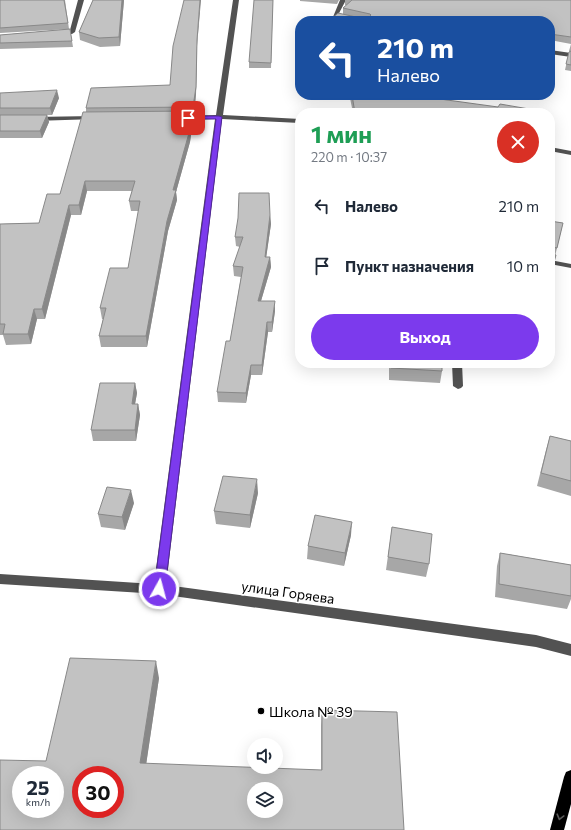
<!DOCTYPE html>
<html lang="ru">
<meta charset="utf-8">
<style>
:root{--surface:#fff;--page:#f6f6f7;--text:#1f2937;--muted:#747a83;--accent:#7c3aed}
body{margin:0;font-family:Commissioner,sans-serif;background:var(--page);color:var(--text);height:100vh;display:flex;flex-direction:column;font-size:15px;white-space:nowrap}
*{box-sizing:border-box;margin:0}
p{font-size:13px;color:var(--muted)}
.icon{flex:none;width:22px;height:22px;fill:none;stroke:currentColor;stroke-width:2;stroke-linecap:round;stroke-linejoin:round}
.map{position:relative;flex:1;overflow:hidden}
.details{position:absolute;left:295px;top:108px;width:260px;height:260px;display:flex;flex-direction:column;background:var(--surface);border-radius:16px;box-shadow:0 4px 16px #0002}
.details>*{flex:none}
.hud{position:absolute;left:295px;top:16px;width:260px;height:84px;border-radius:16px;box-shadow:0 4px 16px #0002;background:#1a4fa0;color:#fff;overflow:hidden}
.controls{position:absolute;left:247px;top:738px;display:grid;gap:8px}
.controls a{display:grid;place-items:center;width:36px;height:36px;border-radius:50%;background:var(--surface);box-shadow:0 4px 16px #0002;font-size:20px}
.speed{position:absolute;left:12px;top:766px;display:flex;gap:8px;font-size:20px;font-weight:700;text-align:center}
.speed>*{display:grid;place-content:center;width:52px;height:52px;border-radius:50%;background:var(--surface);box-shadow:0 4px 16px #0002;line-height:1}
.speed small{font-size:10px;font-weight:400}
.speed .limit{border:6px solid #d22;background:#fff;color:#111}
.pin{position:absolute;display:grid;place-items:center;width:34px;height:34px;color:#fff;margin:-17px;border-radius:8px;box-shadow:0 2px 6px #0006}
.me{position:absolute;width:44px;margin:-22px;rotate:7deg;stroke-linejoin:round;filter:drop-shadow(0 0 3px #0008)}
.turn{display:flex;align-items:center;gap:14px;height:84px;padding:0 16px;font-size:18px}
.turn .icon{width:52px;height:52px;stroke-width:2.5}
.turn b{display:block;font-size:28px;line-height:34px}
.round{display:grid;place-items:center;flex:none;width:42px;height:42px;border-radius:21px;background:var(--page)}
.summary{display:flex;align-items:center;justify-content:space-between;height:68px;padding:0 16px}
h1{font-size:24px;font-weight:700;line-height:30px;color:#1e9e55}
.button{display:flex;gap:8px;margin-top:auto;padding:8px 16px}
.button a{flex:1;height:46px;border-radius:24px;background:var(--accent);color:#fff;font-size:16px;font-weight:700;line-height:46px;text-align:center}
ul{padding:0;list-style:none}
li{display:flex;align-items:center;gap:12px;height:60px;padding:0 16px}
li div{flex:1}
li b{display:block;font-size:15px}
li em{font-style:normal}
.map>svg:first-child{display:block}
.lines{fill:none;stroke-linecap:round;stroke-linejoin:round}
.minor{fill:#525252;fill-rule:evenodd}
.major{fill:#000;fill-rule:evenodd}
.wall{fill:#a7a7a7}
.shaded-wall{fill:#888}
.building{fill:#c2c2c2;stroke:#888;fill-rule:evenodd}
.oneway{stroke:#595959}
.route{fill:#7c3aed;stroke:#51269a}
.poi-dot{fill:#000;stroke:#fff;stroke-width:1.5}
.labels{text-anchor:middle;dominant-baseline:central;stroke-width:3;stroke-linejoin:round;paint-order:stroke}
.near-street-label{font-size:14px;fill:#000;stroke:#fff}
.near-poi-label{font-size:14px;fill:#000;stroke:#fff;text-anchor:start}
</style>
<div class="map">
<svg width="571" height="830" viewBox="0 0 571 830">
<rect width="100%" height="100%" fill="#fff"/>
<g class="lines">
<path class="minor" d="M 78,0 L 84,0 L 75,32 L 72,34 L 56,34 L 56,32 L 70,30 Z
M 233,0 L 239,0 L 223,115 L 300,119 L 300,123 L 222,119 L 166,585 L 536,635 L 571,644 L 571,656 L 536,647 L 159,594 L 0,584 L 0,574 L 154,584 L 215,119 L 180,120 L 177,118 L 180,116 L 216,115 Z
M 340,0 L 346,0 L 338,15 L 369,21 L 356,21 L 333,17 Z
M 550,50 L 571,53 L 571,57 L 550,54 Z
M 94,116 L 96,117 L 96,119 L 34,121 L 31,119 L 34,117 Z
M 550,147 L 571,151 L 571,155 L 550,151 Z
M 550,260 L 571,264 L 571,268 L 550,264 Z
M 452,363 L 462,363 L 463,386 L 461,388 L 458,389 L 453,386 Z"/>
<path class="major" d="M 571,770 L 571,804 L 564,830 L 550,830 L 564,777 L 566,772 Z"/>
</g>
<path class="wall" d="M 0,0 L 65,0 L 69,29 L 0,33 Z
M 93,0 L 124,0 L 120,46 L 100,47 L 80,40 L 79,32 Z
M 273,0 L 271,68 L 249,68 L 249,62 Z
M 300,0 L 339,0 L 337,4 L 300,1 Z
M 345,0 L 571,0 L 571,71 L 565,70 L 569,52 L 570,52 L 569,51 L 571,44 L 550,40 L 550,21 L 329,21 L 343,14 L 343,8 L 347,5 L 345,5 Z
M 70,29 L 73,47 L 0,49 L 0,35 Z
M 197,46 L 196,94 L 194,114 L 192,114 L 193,121 L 190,142 L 176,192 L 177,200 L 168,231 L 147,347 L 101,347 L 99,336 L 103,319 L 102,319 L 100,308 L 128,268 L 139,211 L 131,211 L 129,201 L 132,191 L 87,191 L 81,215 L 71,215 L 45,319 L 37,319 L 31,344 L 6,345 L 3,335 L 0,335 L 0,224 L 39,223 L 60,194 L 86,112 L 86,108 L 170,85 Z
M 0,93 L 59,98 L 52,115 L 47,115 L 49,122 L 42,138 L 0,138 Z
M 350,95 L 397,95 L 529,113 L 353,113 L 350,98 Z
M 270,215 L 271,224 L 266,257 L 270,257 L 271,267 L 261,301 L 275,311 L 272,332 L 268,332 L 262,375 L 251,375 L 246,403 L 218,402 L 217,392 L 230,341 L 241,277 L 234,276 L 233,266 L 240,247 L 236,246 L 235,237 Z
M 550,221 L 563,223 L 550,277 Z
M 389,363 L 442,363 L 442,371 L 440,383 L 389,380 Z
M 135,383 L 137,393 L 135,404 L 138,404 L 140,415 L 136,441 L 93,441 L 91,430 Z
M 550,436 L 571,441 L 571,496 L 537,486 L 546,450 Z
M 258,493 L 250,528 L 216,524 L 214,511 Z
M 134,503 L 125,530 L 101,527 L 98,514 Z
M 392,527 L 429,564 L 426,577 L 386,570 Z
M 351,535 L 344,566 L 307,559 L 308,546 Z
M 500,553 L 571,565 L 571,599 L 567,609 L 495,597 L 497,566 Z
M 159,678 L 146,764 L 321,770 L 321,726 L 322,710 L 404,830 L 46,761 Z"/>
<path class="shaded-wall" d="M 122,0 L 124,0 L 120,46 L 119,37 Z
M 200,0 L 201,0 L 197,46 L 196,94 L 194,114 L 193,107 L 197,40 Z
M 57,90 L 59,98 L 52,115 L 50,108 Z
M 192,111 L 193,121 L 190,142 L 176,192 L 177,200 L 168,231 L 147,347 L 146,336 L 173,190 Z
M 47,115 L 49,122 L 42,138 L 40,131 Z
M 85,181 L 87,191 L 81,215 L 79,205 Z
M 69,205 L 71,215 L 45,319 L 42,309 Z
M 270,215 L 271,224 L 265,266 L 265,257 Z
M 270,257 L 271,267 L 258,311 L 258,301 Z
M 275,301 L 275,311 L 272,332 L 272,322 Z
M 34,309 L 37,319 L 31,344 L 28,334 Z
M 267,322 L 268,332 L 262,375 L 262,365 Z
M 251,365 L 251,375 L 246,403 L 246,393 Z
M 135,383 L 137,393 L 133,415 L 132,404 Z
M 138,404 L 140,415 L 136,441 L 135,430 Z
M 257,479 L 258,493 L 250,528 L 250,515 Z
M 131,490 L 134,503 L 125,530 L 122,517 Z
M 352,522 L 351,535 L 344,566 L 345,553 Z
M 156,661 L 159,678 L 144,779 L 140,763 Z"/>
<path class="building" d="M 0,0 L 64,0 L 68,23 L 0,28 Z
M 93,0 L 122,0 L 119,37 L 99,38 L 79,32 Z
M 184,0 L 200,0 L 197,40 L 196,87 L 193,107 L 86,108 L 91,88 L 170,85 L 173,46 Z
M 254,0 L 273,0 L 271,63 L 249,62 Z
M 352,0 L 571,0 L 571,37 L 550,34 L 550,21 L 329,21 L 338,13 L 356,17 L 369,17 L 371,15 L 370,14 L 343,8 Z
M 70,29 L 72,41 L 0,43 L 0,35 Z
M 571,51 L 571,65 L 566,64 L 569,52 Z
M 57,90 L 50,108 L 0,108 L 0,93 Z
M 352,95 L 397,95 L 418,97 L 418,96 L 498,107 L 500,104 L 529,109 L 529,113 L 355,113 Z
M 192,111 L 189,133 L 173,190 L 176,190 L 167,221 L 146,336 L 99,336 L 106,308 L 100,308 L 110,268 L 128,268 L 140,201 L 129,201 L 135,181 L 85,181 L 79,205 L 69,205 L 42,309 L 34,309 L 28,334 L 3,334 L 5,324 L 0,324 L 0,224 L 39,223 L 47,194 L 60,194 L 83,112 Z
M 0,115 L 47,115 L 40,131 L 0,131 Z
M 239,193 L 269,193 L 270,215 L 265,257 L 270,257 L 258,301 L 275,301 L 272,322 L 267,322 L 262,365 L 251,365 L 246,393 L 217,392 L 226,341 L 230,341 L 243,267 L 233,266 L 243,237 L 235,237 L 238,218 Z
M 550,221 L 563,223 L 557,248 L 553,247 L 551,249 L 552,254 L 556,255 L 553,266 L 550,266 Z
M 391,363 L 442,363 L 442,371 L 391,368 Z
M 100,383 L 135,383 L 132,404 L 138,404 L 135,430 L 91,430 Z
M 550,436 L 571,441 L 571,481 L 541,473 Z
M 223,476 L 257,479 L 250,515 L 214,511 Z
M 107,487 L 131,490 L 122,517 L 98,514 Z
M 315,515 L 352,522 L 345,553 L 308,546 Z
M 392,527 L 432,534 L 429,564 L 388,557 Z
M 500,553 L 571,565 L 571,596 L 499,584 Z
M 70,658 L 156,661 L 140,763 L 322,770 L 322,710 L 397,712 L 404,830 L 0,830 L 0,760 L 46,761 ZM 21,775 L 55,775 L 55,809 L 21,809 ZM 81,775 L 115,775 L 115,809 L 81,809 ZM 254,789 L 276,789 L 276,811 L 254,811 Z"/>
<defs><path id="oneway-chevron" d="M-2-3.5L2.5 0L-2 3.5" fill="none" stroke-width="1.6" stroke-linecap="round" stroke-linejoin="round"/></defs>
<use class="oneway" href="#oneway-chevron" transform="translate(560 817) rotate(105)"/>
<path class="route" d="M 186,116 L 219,116 L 222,117 L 165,589 L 163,593 L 159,594 L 155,593 L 154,589 L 216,119 L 188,119 L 185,118 Z"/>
<circle class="poi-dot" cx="261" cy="711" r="4"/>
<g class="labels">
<g class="near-street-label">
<text transform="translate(288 592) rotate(8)">улица Горяева</text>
</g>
<g class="near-poi-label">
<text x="269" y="711">Школа № 39</text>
</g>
</g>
</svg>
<div class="controls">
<a><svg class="icon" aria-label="sound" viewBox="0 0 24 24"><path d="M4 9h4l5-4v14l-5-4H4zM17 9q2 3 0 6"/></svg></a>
<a><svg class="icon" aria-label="layers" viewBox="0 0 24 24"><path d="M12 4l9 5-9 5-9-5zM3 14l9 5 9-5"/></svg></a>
</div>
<div class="speed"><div>25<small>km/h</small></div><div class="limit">30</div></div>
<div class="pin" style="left:188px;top:118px;background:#d93025"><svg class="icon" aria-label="arrive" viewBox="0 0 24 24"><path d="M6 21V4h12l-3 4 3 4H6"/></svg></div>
<svg class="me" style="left:159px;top:589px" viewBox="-20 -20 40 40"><circle r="17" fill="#7c3aed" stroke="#fff" stroke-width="3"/><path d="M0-11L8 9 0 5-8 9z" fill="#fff"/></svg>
<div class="hud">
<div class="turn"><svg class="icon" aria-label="left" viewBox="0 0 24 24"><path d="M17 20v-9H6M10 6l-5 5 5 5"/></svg><div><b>210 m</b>Налево</div></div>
</div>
<section class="details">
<div class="summary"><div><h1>1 мин</h1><p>220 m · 10:37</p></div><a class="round" style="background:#d93025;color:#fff"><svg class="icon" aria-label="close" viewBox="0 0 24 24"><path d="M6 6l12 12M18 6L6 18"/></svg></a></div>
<ul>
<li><svg class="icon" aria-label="left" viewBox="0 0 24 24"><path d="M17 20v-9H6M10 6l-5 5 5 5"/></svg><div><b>Налево</b></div><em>210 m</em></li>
<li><svg class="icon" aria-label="arrive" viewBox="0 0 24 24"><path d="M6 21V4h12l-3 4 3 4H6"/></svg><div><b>Пункт назначения</b></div><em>10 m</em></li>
</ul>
<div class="button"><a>Выход</a></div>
</section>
</div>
